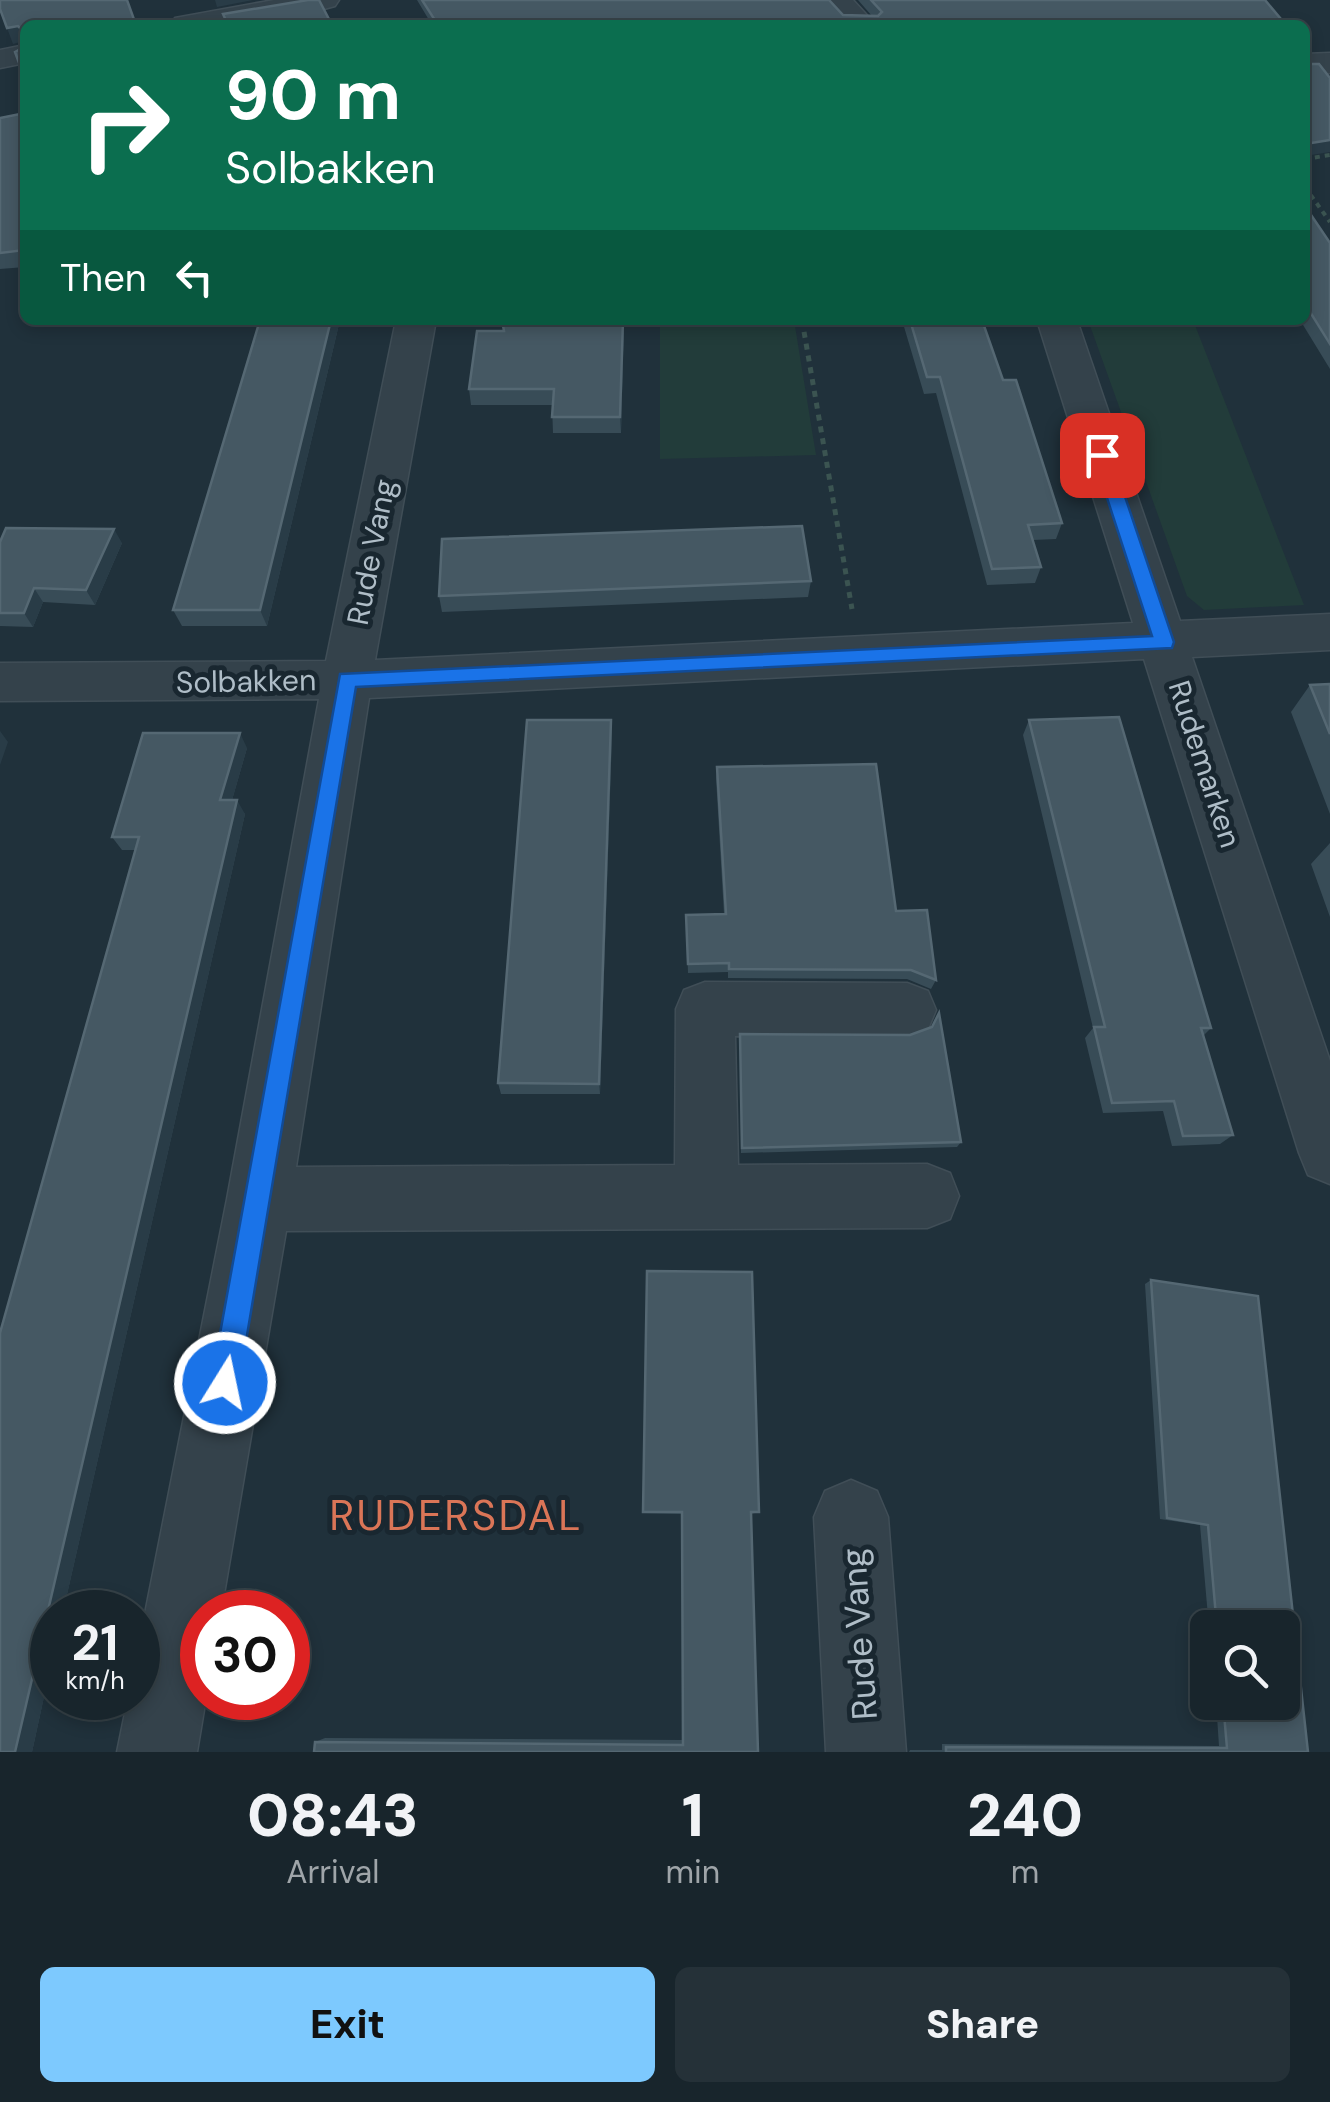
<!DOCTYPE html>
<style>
:root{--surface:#18252c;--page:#253138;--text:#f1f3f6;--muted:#9fa5a9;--line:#364248;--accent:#7dc9fe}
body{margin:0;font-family:"DM Sans",sans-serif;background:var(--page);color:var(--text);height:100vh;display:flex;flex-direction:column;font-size:38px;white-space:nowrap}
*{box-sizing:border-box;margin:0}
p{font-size:32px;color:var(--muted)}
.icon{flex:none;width:55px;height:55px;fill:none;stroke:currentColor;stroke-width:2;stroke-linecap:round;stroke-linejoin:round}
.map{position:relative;height:1752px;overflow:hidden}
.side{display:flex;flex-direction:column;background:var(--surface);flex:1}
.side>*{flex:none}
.hud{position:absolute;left:20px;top:20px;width:1290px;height:305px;border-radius:15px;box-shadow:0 5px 15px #0003,0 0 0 2px var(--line);background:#0b6e4f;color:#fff;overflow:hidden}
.buttons{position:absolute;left:1190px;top:1610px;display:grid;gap:20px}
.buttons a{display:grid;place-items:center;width:110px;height:110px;border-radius:15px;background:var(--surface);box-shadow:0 5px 15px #0003,0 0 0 2px var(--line);font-size:50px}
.speed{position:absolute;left:30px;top:1590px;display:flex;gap:20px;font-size:50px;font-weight:700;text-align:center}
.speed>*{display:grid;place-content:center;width:130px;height:130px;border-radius:50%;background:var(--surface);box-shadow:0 5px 15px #0003,0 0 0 2px var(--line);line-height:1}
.speed small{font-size:25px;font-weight:400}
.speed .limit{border:15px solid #d22;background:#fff;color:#111}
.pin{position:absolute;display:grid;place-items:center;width:85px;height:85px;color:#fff;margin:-42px;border-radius:20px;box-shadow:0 5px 15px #0006}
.me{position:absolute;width:110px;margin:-55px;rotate:10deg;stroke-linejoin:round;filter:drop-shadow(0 0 8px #0008)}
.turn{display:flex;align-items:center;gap:35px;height:210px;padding:0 40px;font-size:45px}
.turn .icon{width:130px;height:130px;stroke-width:2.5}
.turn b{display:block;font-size:70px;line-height:85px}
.then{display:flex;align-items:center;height:95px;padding:0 40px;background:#0003;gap:20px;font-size:38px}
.eta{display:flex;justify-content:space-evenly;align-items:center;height:170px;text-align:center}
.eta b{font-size:60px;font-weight:800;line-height:70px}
.primary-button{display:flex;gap:20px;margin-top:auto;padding:20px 40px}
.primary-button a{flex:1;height:115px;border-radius:15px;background:var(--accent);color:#111;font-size:40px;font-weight:800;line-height:115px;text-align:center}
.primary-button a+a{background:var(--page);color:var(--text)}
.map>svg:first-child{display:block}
.green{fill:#223c3a}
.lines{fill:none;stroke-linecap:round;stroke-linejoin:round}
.minor-casing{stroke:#404e57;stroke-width:3}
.path-far1{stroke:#3b5451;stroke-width:4;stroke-dasharray:5 5;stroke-linecap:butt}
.path{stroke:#3b5451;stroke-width:5;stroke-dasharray:6 6;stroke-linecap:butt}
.minor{fill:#34424b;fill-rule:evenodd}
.wall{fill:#384c57}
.shaded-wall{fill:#293c47}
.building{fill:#455863;stroke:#556873;stroke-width:2.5}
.route{fill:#1a73e8;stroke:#114b97;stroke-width:2.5}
.labels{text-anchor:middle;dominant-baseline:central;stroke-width:10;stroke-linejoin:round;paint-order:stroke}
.street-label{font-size:30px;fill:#afbdc7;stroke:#192730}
.near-street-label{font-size:35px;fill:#afbdc7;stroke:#192730}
.near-quarter-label{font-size:42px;letter-spacing:2.5px;fill:#da7557;stroke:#192730}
</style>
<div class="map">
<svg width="1330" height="1752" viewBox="0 0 1330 1752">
<rect width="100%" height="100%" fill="#20313b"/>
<path class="green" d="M 694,320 L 794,320 L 816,455 L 660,459 L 660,324 Z
M 1088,320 L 1193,320 L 1304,605 L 1204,610 L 1187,596 Z"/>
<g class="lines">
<g class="minor-casing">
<path id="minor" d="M 274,0 L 339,0 L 335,6 L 324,9 L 236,25 L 171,25 L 175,18 Z
M 821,0 L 853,0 L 876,25 L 844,25 Z
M 25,45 L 25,63 L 0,68 L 0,50 Z
M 1330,53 L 1330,73 L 1305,74 L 1305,54 Z
M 396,320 L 436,320 L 375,660 L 1133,623 L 1037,320 L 1077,320 L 1180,621 L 1330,614 L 1330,650 L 1192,657 L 1330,1061 L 1330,1184 L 1308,1175 L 1299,1153 L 1144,659 L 369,698 L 296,1167 L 675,1165 L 676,1009 L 684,990 L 705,982 L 907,983 L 928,991 L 936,1010 L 928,1029 L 907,1037 L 735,1036 L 738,1165 L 927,1164 L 950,1173 L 959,1196 L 950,1219 L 927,1228 L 286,1231 L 221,1612 L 202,1612 L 202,1698 L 206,1698 L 197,1752 L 117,1752 L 128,1698 L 138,1698 L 138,1649 L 227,1199 L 319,699 L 0,701 L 0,663 L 326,661 Z
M 851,1480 L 877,1491 L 888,1517 L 906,1752 L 826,1752 L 814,1517 L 825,1491 Z"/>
</g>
<path class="path-far1" d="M 1305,159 L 1330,155
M 1305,187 L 1330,222"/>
<path class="path" d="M 802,320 L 852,609
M 619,323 L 648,320"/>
<use href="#minor" class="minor"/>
</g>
<path class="wall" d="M 417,0 L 829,0 L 843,15 L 872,16 L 858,0 L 1265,0 L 1286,25 L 432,25 Z
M 25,113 L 25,267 L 0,269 L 0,118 Z
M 1305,206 L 1330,243 L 1330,369 L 1300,320 L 1207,325 L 1204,320 L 1305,320 Z
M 260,320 L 340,320 L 267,626 L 182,626 L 173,610 Z
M 624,320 L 621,433 L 553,433 L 552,405 L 471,405 L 469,389 L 504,331 Z
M 902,320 L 982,320 L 1003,380 L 1062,523 L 1056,539 L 1033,540 L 1041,567 L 1035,583 L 987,585 L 936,393 L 924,394 Z
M 0,542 L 122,543 L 95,605 L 43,602 L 33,627 L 0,626 Z
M 811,581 L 808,597 L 442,612 L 439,596 Z
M 1330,684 L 1330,814 L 1291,712 L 1310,685 Z
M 611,720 L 612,735 L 600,1094 L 501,1094 L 498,1083 Z
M 1029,720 L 1211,1028 L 1203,1036 L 1233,1135 L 1220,1144 L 1172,1146 L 1163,1111 L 1103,1113 L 1085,1038 L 1093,1028 L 1023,735 Z
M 247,748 L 232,800 L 245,814 L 63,1612 L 52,1612 L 52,1660 L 32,1752 L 0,1752 L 135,850 L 122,850 L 112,837 Z
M 717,767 L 896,911 L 936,980 L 931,989 L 907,979 L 728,978 L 728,972 L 688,973 L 686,915 L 724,914 L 716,778 Z
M 1330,843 L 1330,917 L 1311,864 Z
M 740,1034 L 961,1142 L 957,1147 L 741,1153 Z
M 1151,1280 L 1258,1296 L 1308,1752 L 909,1752 L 910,1750 L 942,1750 L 942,1744 L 1219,1746 L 1216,1702 L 1282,1702 L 1282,1628 L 1209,1628 L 1200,1525 L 1160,1519 L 1145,1284 Z
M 643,1512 L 759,1512 L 751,1514 L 758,1752 L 315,1742 L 325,1738 L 683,1740 L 682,1514 L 644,1513 Z"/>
<path class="shaded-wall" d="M 215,0 L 253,0 L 217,7 Z
M 18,26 L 24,41 L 13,44 L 7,28 Z
M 1330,140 L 1330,152 L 1305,156 L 1305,144 Z
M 331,320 L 340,320 L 267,626 L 260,610 Z
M 623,320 L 624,320 L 621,433 L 620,417 Z
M 114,529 L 122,543 L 95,605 L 86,590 Z
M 34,588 L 43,602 L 33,627 L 24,613 Z
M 611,720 L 612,735 L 600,1094 L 599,1084 Z
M 0,731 L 8,742 L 0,765 Z
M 240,733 L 247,748 L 228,814 L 220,800 Z
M 237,800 L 245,814 L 63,1612 L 52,1612 L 52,1660 L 32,1752 L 15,1752 Z"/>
<path class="building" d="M 0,0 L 127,0 L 136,25 L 25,25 L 25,79 L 15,52 L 22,48 L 22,30 L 18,26 L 7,28 L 0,9 Z
M 308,0 L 319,0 L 332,25 L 228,25 L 223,14 Z
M 422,0 L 829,0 L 843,15 L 878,16 L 882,12 L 871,0 L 1265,0 L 1286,25 L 438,25 Z
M 1305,48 L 1307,50 L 1308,64 L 1319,64 L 1330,78 L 1330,140 L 1305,144 Z
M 25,113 L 25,250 L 0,253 L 0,118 Z
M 1305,206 L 1330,243 L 1330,344 L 1307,307 L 1305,307 Z
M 260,320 L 331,320 L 260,610 L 173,610 Z
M 502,320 L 623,320 L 620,417 L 552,417 L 554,389 L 469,389 L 477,331 L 504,331 Z
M 910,320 L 982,320 L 1003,380 L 1016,380 L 1062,523 L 1028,525 L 1041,567 L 992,569 L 940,377 L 927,377 Z
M 802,526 L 811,581 L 439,596 L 442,539 Z
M 6,528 L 114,529 L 86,590 L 34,588 L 24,613 L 0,613 L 0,542 Z
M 1330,684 L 1330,734 L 1310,685 Z
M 1119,717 L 1211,1028 L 1201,1028 L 1233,1135 L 1183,1136 L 1174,1101 L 1112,1103 L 1094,1027 L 1105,1027 L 1029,720 Z
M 527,720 L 611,720 L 599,1084 L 498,1083 Z
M 143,733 L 240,733 L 220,800 L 237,800 L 15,1752 L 0,1752 L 0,1333 L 139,837 L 112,837 Z
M 876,764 L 896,911 L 927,910 L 936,980 L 911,970 L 729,969 L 729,963 L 688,964 L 686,915 L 726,914 L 717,767 Z
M 939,1013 L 961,1142 L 742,1148 L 740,1034 L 910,1035 L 932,1027 Z
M 647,1271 L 752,1272 L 759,1512 L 751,1512 L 758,1752 L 314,1752 L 315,1742 L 683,1745 L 682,1512 L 643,1512 Z
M 1151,1280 L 1258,1296 L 1308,1752 L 946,1752 L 946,1747 L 1227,1748 L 1223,1702 L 1282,1702 L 1282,1628 L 1217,1628 L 1208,1525 L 1167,1518 Z"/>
<path class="route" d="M 1102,449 L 1111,455 L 1174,642 L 1172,648 L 356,687 L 239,1383 L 235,1393 L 225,1398 L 215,1393 L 211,1383 L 340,674 L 1152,636 L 1093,455 Z"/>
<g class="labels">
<g class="street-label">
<text transform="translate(371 552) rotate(-79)">Rude Vang</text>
<text transform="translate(246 681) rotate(-1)">Solbakken</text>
<text transform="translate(1205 764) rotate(72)">Rudemarken</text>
</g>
<g class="near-street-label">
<text transform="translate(859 1634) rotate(-94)">Rude Vang</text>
</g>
<g class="near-quarter-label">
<text x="456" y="1515">RUDERSDAL</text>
</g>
</g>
</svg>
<div class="buttons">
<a><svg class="icon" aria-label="search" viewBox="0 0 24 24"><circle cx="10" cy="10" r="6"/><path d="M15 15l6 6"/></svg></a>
</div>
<div class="speed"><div>21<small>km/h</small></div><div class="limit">30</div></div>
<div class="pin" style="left:1102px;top:455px;background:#d93025"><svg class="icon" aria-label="arrive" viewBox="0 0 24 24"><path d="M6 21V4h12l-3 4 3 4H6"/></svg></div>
<svg class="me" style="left:225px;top:1383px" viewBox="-20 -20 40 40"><circle r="17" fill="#1a73e8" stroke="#fff" stroke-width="3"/><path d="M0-11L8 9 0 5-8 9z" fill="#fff"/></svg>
<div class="hud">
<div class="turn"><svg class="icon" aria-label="right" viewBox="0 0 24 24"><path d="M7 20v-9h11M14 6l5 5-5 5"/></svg><div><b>90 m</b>Solbakken</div></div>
<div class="then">Then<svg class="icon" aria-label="left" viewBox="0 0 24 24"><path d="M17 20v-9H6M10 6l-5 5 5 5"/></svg></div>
</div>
</div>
<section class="side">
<div class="eta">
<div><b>08:43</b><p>Arrival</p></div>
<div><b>1</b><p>min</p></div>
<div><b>240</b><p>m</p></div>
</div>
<div class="primary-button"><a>Exit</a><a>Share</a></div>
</section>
